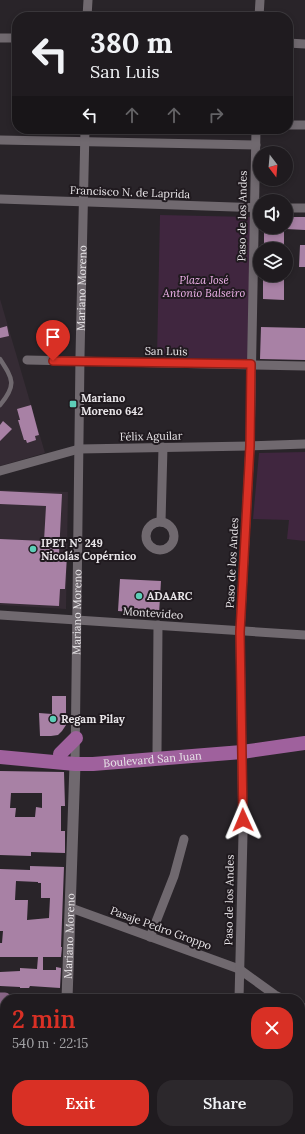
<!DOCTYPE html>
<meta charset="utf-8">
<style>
:root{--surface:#1f1b1f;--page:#2c282c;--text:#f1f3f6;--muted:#a1a1a4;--line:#3c393d;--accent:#d93025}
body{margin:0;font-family:Lora,serif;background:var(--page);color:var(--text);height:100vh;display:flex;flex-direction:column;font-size:15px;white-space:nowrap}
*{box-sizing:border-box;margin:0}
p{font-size:13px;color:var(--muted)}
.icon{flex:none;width:22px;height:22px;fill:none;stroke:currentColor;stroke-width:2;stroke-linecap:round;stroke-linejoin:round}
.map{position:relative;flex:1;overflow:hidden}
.sheet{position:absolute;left:0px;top:994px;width:305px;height:140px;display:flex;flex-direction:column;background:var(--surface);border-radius:16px 16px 0 0;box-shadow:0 2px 6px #0003,0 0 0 1px var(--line)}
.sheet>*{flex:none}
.guide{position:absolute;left:12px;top:12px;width:281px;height:122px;border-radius:16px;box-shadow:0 2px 6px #0003,0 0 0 1px var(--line);background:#1f1b1f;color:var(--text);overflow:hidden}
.needle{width:26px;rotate:164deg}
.buttons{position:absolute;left:253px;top:146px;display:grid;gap:8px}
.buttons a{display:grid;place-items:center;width:40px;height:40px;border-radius:50%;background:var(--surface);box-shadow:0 2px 6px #0003,0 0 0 1px var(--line);font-size:20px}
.pin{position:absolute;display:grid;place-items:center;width:34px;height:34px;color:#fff;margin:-41px -17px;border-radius:50% 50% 50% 0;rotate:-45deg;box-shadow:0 0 4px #0007}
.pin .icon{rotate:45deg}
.me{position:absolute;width:44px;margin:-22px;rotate:359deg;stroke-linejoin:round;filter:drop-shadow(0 0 3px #0008)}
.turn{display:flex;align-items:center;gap:14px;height:84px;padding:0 12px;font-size:18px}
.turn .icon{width:52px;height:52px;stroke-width:2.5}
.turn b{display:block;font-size:28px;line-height:34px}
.lanes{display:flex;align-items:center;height:38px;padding:0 12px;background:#0003;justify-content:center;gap:20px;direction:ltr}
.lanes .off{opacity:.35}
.round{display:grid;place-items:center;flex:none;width:42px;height:42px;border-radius:16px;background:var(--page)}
.head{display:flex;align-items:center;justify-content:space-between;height:68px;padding:0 12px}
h1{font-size:24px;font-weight:600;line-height:30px;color:var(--accent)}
.primary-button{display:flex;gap:8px;margin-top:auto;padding:8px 12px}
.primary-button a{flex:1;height:46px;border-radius:16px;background:var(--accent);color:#fff;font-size:16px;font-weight:600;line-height:46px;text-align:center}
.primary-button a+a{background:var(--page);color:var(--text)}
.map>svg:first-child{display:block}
.built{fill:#352b34}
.green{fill:#40263f}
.building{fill:#a881a5;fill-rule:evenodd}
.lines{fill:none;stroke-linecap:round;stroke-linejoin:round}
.service{stroke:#70696f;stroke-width:4.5}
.minor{stroke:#70696f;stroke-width:9}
.tertiary{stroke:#70696f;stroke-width:11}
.secondary{stroke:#886586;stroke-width:13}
.primary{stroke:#9f619d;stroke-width:14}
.route-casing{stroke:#8d1f18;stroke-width:10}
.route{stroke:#d93025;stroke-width:7}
.poi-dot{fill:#5dceb8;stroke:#201a1f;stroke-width:1.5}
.labels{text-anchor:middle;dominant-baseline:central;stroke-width:4;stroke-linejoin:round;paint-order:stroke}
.street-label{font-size:11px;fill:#e8e5e8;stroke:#201a1f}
.park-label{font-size:11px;font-style:italic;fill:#f1b4ec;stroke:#201a1f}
.poi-label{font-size:11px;font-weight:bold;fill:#e8e5e8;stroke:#201a1f;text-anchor:start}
</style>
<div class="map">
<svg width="305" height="1134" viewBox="0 0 305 1134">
<rect width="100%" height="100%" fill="#292429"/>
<path class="built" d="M 0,299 L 45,453 L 0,466 Z
M 0,490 L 68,492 L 66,609 L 0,605 Z"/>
<path class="green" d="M 160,215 L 251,217 L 248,360 L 157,357 Z
M 305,452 L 305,541 L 287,539 L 289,520 L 253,519 L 259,453 Z"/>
<path class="building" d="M 286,217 L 305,217 L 305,230 L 286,229 Z
M 264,227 L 284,227 L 284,249 L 264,249 Z
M 300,245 L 305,245 L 305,267 L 299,267 Z
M 263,275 L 284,275 L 284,300 L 263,299 Z
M 7,326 L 9,336 L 0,338 L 0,328 Z
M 261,327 L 305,328 L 305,360 L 260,359 Z
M 31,405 L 39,435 L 35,436 L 36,440 L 27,443 L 26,440 L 24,440 L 18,420 L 20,420 L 17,409 Z
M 3,421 L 12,429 L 0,441 L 0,425 Z
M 0,491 L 62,494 L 59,554 L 67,555 L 65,589 L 60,589 L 59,606 L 0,603 L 0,539 L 44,541 L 46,506 L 0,504 Z
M 120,579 L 161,581 L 159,614 L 118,611 Z
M 52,696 L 66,696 L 66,725 L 62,731 L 58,735 L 51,736 L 40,736 L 39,713 L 52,714 Z
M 0,771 L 64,772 L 65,806 L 61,806 L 61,831 L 65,831 L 65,853 L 31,852 L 31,856 L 0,855 ZM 11,793 L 42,793 L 42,808 L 36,807 L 35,817 L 15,817 L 16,808 L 10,808 Z
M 30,866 L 64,867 L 61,947 L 62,947 L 61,957 L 43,957 L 43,970 L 56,970 L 56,967 L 61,968 L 60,988 L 30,986 L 29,988 L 20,988 L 20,987 L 0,986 L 0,972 L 20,971 L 20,968 L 37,969 L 38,957 L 0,957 L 0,943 L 2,943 L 3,931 L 0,931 L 0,869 L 30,870 ZM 16,881 L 38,882 L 38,883 L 41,883 L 41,898 L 50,898 L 49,918 L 27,920 L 28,900 L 15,900 Z"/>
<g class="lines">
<path class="service" d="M 0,359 C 13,379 17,385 0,405
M 300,1043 L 303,1033 L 305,1034
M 174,1129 L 174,1134"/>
<g class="minor">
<path d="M 87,17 L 88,0"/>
<path d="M 259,17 L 260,0"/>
<path d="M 0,38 L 17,38"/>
<path d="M 288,43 L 305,44"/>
<path d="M 288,125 L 305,125"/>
<path d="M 0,140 L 256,145"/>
<path d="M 0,199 L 260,208"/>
<path d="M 286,208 L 305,208"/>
<path d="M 27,360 L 305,366"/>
<path d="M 0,471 L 79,449 L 250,446 L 305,444"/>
<path d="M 161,522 L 163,447"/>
<circle cx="160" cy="536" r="14"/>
<path d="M 0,615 L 305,635"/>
<path d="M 157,751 L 158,625"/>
<path id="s1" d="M 75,764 L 80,356 L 85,129"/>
<path d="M 71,908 L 239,969 L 275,995 L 283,999"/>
<path d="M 150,937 L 174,876 L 184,839"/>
<path d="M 239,999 L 243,834 L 240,632 L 250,446 L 256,129"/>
<path d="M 300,1007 L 305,1008"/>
<path d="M 300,1089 L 305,1089"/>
<path d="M 233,1134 L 233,1129"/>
</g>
<g class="tertiary">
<path id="s2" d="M 67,999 L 75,764"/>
<path d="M 61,1134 L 62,1129"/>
</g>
<path class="secondary" d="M 0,999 L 5,999
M 300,1023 L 305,1024"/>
<g class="primary">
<path d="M 60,754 L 76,738"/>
<path id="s3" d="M 0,757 L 75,764 L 93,764 L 242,752 L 305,743"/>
</g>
</g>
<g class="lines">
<g class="route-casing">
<path id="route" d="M 53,361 L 251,364 L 250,446 L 240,632 L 243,820"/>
</g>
<use href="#route" class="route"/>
</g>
<g class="poi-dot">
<rect x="69" y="400" width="8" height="8" rx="2"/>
<circle cx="33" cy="549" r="4"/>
<circle cx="139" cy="596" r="4"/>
<circle cx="53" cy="719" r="4"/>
</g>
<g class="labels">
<g class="street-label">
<text transform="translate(130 192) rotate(2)">Francisco N. de Laprida</text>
<text transform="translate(242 216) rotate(-89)">Paso de los Andes</text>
<text stroke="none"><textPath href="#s1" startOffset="476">Mariano Moreno</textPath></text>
<text transform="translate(166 351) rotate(1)">San Luis</text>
<text transform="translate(151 436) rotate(-1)">Félix Aguilar</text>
<text transform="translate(232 563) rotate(-87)">Paso de los Andes</text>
<text stroke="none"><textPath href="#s1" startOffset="152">Mariano Moreno</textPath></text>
<text transform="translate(153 613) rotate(4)">Montevideo</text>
<text stroke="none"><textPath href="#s3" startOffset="153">Boulevard San Juan</textPath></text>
<text transform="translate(229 900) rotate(-89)">Paso de los Andes</text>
<text transform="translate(161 928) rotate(20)">Pasaje Pedro Groppo</text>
<text stroke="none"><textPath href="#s2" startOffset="63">Mariano Moreno</textPath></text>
</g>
<g class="park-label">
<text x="204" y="280">Plaza José<tspan x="204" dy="13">Antonio Balseiro</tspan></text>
</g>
<g class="poi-label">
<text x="81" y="398">Mariano<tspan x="81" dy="13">Moreno 642</tspan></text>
<text x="41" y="543">IPET N° 249<tspan x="41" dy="13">Nicolás Copérnico</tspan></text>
<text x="147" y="596">ADAARC</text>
<text x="61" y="719">Regam Pilay</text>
</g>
</g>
</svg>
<div class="buttons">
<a><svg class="needle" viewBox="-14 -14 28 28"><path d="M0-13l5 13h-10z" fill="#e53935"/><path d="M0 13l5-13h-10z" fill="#a1a1a4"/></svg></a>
<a><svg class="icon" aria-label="sound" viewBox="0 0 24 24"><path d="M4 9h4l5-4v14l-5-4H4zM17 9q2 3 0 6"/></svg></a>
<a><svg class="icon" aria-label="layers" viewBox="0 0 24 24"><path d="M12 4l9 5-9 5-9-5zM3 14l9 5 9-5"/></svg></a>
</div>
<div class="pin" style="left:53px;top:361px;background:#d93025"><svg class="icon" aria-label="arrive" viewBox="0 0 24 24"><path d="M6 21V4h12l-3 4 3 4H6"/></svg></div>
<svg class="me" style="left:243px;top:820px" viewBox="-20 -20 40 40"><path d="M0-17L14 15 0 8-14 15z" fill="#d93025" stroke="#fff" stroke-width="4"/></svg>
<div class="guide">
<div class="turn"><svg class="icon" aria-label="left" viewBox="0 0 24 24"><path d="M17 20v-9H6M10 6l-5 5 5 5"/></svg><div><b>380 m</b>San Luis</div></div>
<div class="lanes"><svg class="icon" aria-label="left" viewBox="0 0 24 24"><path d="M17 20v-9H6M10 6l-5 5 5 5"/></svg><svg class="icon off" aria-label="ahead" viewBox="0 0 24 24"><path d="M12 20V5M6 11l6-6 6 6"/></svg><svg class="icon off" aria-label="ahead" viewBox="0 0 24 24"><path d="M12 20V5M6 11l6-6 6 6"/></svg><svg class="icon off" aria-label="right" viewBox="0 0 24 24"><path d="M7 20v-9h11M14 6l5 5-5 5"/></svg></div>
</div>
<section class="sheet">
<div class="head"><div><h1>2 min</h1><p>540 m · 22:15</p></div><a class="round" style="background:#d93025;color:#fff"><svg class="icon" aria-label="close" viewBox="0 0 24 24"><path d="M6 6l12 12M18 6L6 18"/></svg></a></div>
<div class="primary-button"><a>Exit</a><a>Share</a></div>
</section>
</div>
